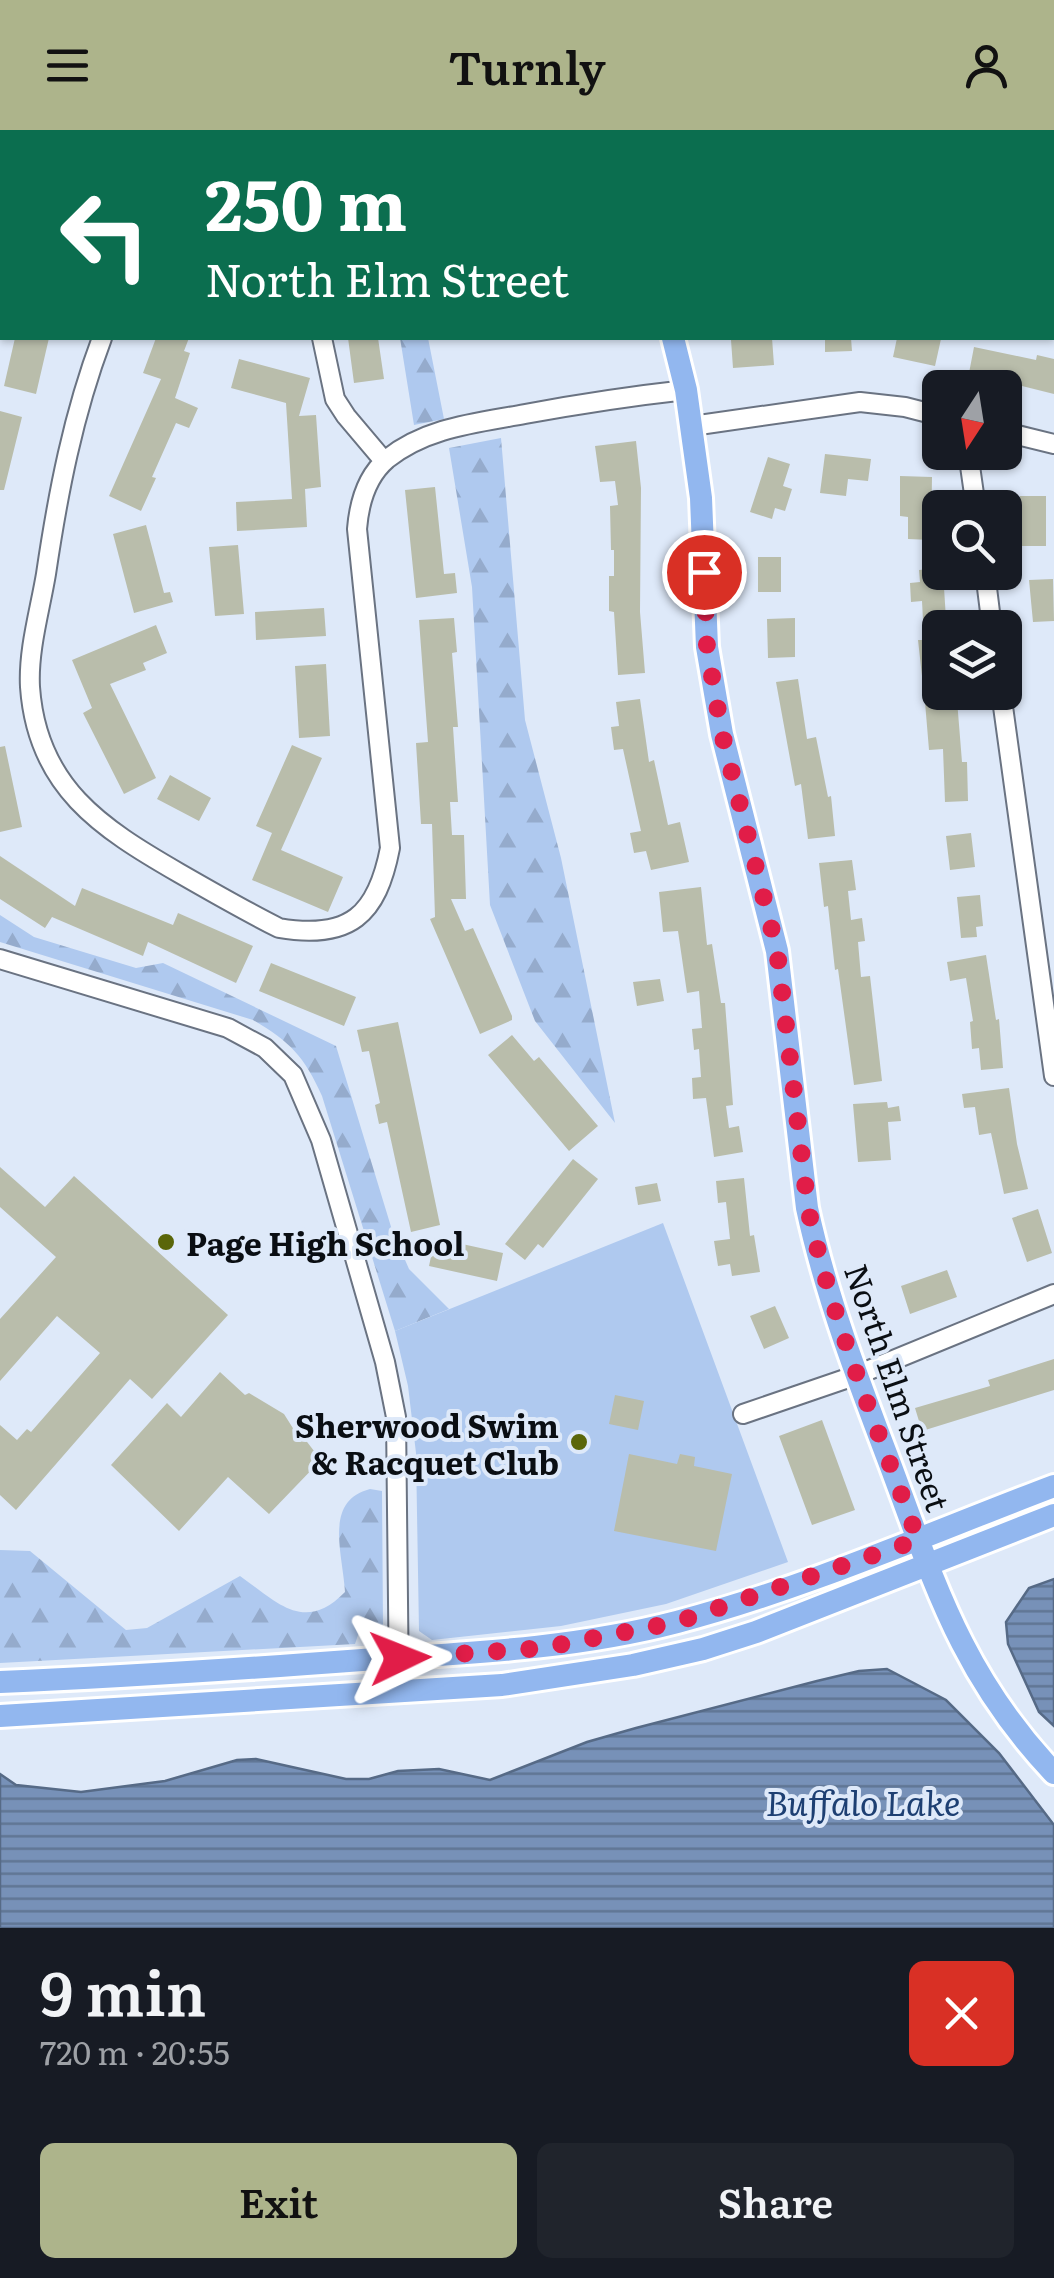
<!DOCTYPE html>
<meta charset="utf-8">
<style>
:root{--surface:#171b24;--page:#20242c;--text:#f1f3f6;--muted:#9ea1a6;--accent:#adb48b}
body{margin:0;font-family:Literata,serif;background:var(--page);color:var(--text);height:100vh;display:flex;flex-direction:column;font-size:38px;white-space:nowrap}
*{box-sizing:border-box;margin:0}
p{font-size:32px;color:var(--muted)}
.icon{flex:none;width:55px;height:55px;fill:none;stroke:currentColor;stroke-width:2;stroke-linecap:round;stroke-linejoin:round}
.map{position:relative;height:1798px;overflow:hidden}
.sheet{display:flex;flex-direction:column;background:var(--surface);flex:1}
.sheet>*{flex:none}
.top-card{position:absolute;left:0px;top:0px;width:1055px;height:210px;box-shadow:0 2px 8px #0004;background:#0b6e4f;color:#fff;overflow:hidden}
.needle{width:65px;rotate:192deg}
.controls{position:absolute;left:922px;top:240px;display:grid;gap:20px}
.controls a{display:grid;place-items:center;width:100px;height:100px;border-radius:15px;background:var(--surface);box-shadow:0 2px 8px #0004;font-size:50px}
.pin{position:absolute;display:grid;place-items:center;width:85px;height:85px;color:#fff;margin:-42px;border:5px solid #fff;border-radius:50%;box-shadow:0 2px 10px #0007}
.me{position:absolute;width:110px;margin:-55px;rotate:88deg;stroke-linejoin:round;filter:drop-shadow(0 0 8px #0008)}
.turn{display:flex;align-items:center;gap:35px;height:210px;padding:0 40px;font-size:45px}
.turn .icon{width:130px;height:130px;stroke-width:2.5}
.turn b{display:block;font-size:70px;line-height:85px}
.round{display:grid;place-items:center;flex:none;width:105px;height:105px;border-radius:15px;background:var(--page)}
.head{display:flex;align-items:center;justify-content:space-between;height:170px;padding:0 40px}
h1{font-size:60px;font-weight:600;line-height:75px}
.button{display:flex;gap:20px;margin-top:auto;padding:20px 40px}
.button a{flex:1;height:115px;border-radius:15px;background:var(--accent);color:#111;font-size:40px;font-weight:600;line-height:115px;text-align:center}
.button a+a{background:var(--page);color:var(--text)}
header{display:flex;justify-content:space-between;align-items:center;height:130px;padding:0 40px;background:var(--accent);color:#111;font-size:45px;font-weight:600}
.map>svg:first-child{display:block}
.forest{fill:url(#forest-firs)}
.park{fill:#afc9ef}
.water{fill:url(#water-rules);stroke:#566a86;stroke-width:2.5}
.building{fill:#b9bdab}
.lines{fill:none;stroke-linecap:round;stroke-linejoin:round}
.minor-casing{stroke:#6a7382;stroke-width:22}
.major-casing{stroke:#fff;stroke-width:28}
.minor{stroke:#fff;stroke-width:18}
.major{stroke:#92b7ef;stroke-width:22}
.route{stroke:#e11d48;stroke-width:18;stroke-dasharray:0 32.4}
.poi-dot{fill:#5a6609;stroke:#dee9f9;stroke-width:4}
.labels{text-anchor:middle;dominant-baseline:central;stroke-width:8;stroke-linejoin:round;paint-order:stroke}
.poi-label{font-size:32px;font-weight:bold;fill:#0a0e13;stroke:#dee9f9;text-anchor:start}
.street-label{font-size:32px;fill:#0a0e13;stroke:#dee9f9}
.water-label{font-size:35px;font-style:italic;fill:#1d3f72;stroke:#dee9f9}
</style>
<header><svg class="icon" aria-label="menu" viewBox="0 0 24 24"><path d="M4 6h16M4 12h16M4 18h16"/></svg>Turnly<svg class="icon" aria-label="person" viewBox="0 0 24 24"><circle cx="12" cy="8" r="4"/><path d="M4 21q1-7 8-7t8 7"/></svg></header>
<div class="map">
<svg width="1054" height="1798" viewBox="0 0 1054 1798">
<defs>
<pattern id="forest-firs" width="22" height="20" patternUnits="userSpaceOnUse" patternTransform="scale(2.5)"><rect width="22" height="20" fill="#afc9ef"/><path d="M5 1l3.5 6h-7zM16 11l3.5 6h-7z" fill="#95abcc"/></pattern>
<pattern id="water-rules" width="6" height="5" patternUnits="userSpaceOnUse" patternTransform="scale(2.5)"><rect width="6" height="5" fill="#7791b8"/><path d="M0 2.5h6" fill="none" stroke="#607594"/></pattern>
</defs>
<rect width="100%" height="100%" fill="#dee9f9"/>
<path class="forest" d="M 400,208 L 428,208 L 444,289 L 414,295 Z
M 501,308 L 525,590 L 561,728 L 615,993 L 535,891 L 490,775 L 472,457 L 449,318 Z
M 0,785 L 34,807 L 136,838 L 163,833 L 336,916 L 392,1100 L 409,1139 L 449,1179 L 395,1201 L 322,966 C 304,926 290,912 253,890 L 0,812 Z
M 370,1359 L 382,1361 L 383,1495 L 367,1495 L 359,1502 L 355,1514 L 0,1533 L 0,1420 L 30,1421 L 126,1500 L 147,1498 L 240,1446 C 277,1472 304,1504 345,1462 C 343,1424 323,1371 370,1359 Z"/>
<path class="park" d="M 663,1093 L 788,1432 L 666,1474 L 561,1496 L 432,1510 L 419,1501 L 416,1323 L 408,1256 L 395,1201 Z"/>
<path class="water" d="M 1054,1449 L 1054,1596 L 1039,1582 L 1008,1514 L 1006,1492 L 1029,1458 Z
M 887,1539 L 946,1570 L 999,1623 L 1054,1695 L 1054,1798 L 0,1798 L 0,1644 L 16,1655 L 81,1662 L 165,1651 L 237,1630 L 256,1629 L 346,1649 L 369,1649 L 398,1641 L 439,1639 L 490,1650 L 587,1612 L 636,1598 L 817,1551 L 859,1541 Z"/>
<path class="building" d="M 15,208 L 49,208 L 36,264 L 4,256 Z
M 156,208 L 189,208 L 184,221 L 190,223 L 175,268 L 198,278 L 189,298 L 176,293 L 152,347 L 156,348 L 141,381 L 109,366 L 161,249 L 143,243 Z
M 348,208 L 378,208 L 384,249 L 354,253 Z
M 772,208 L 774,235 L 733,238 L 731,210 Z
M 825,208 L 851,208 L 852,221 L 825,222 Z
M 897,208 L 941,209 L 935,236 L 893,227 Z
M 974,217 L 1036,230 L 1037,225 L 1054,229 L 1054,264 L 969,243 Z
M 239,229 L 310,248 L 299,286 L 316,285 L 321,357 L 305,359 L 307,397 L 237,401 L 236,372 L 292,369 L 286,273 L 231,258 Z
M 0,281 L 22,287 L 4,360 L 0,360 Z
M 636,311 L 641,358 L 640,482 L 645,543 L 618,545 L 614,482 L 609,481 L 609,446 L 614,446 L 614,420 L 611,420 L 610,376 L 618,375 L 615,351 L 600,352 L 595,316 Z
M 825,324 L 871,329 L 868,351 L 848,349 L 846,366 L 820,363 Z
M 768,327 L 790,334 L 783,356 L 792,359 L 785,381 L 775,378 L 772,389 L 750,382 Z
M 900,346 L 932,347 L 931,410 L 908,409 L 908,387 L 900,386 Z
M 435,357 L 444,444 L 455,443 L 457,463 L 416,468 L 405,360 Z
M 1020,366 L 1046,366 L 1046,416 L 1020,416 Z
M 146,395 L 164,463 L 170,462 L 173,472 L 134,483 L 113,404 Z
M 238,415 L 244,484 L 215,486 L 209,417 Z
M 758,427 L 781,427 L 781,462 L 758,462 Z
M 940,438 L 940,442 L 943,442 L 946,489 L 940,489 L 940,544 L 922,546 L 918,510 L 924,510 L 922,471 L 911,472 L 910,453 L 920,452 L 919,440 Z
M 1053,449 L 1054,491 L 1033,492 L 1029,450 Z
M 324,478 L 326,506 L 256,510 L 255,482 Z
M 454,488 L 457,522 L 452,523 L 458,597 L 453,597 L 458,672 L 450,672 L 452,705 L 464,705 L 466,769 L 451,769 L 465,801 L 473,798 L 512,886 L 512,890 L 480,904 L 430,789 L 435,787 L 432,694 L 421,694 L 416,613 L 428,612 L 419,490 Z
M 795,488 L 795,527 L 768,528 L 767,489 Z
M 156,495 L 167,523 L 143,533 L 146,540 L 110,554 L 156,648 L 124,664 L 83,583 L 92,578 L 72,530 Z
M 326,534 L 330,606 L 299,608 L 295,536 Z
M 798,549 L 807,609 L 816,607 L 828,667 L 831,666 L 835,706 L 808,709 L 801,654 L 795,656 L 776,552 Z
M 640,569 L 649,632 L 654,630 L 668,695 L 680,692 L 689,732 L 651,740 L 646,721 L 634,723 L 630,703 L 641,701 L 623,619 L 614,620 L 611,597 L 619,596 L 616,572 Z
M 957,570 L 962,632 L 967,632 L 968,671 L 945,672 L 943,619 L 929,620 L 925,572 Z
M 292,615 L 322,628 L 281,720 L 343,747 L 328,782 L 252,750 L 272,703 L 256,696 Z
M 5,616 L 22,697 L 0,702 L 0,617 Z
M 170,645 L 211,668 L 199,691 L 157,669 Z
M 971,703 L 975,737 L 950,740 L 946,706 Z
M 0,726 L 75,776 L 82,758 L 173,795 L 178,783 L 253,816 L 236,853 L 148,812 L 143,826 L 52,787 L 45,798 L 0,769 Z
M 852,730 L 856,760 L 848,761 L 851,790 L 862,788 L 865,811 L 858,812 L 861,847 L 870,846 L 882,951 L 854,955 L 838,839 L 835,840 L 828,776 L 824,777 L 819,733 Z
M 701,757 L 707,815 L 712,814 L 721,873 L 725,873 L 733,975 L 726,976 L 729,998 L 739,996 L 743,1022 L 714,1027 L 706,968 L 693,969 L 692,948 L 701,947 L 699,919 L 694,920 L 692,899 L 702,898 L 699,861 L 687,863 L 678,801 L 663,802 L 659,762 Z
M 980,765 L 983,796 L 976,797 L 977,807 L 961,808 L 957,767 Z
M 986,825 L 996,890 L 999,889 L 1003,938 L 981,940 L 979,918 L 972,919 L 970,892 L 973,891 L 966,848 L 950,851 L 947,832 Z
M 271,833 L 356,867 L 344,896 L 259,861 Z
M 660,849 L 664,871 L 637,876 L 633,852 Z
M 398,892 L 440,1095 L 411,1102 L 387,992 L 379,994 L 375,975 L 380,973 L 369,921 L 362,922 L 357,900 Z
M 512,905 L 534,931 L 539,927 L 598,996 L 569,1021 L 488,925 Z
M 1009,958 L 1017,1014 L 1028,1059 L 1004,1064 L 991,1003 L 979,1005 L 975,977 L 964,978 L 962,964 Z
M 887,972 L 888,978 L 899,976 L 901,991 L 888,992 L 891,1030 L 858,1032 L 853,974 Z
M 573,1029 L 598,1049 L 543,1118 L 538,1114 L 525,1130 L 505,1114 Z
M 0,1037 L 45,1077 L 74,1046 L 228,1185 L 152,1269 L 130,1249 L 16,1380 L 0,1365 L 0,1295 L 17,1310 L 27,1299 L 31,1302 L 100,1223 L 57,1186 L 0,1251 L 0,1189 L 56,1127 L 0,1077 Z
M 744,1048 L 750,1106 L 754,1105 L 760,1142 L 732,1146 L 730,1134 L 718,1136 L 714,1111 L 730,1109 L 726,1072 L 718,1073 L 716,1051 Z
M 657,1053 L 661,1071 L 638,1075 L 635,1057 Z
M 1038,1079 L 1052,1123 L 1027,1132 L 1012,1088 Z
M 435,1108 L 503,1123 L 497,1151 L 429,1136 Z
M 947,1140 L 957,1167 L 910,1184 L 901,1156 Z
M 775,1176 L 789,1208 L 764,1219 L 750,1186 Z
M 1054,1229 L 1054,1260 L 922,1301 L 915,1278 L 990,1256 L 988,1250 Z
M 220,1242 L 245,1265 L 249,1263 L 284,1284 L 301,1311 L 304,1308 L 321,1330 L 269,1384 L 228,1347 L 179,1401 L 111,1335 L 167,1273 L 181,1287 Z
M 615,1265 L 644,1271 L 638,1300 L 609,1294 Z
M 822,1290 L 855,1380 L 812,1395 L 779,1306 Z
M 629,1324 L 677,1334 L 680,1324 L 695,1327 L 694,1336 L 732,1344 L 716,1421 L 614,1401 Z"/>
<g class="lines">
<g class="minor-casing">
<path id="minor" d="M 882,2 L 883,0
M 0,14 L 2,15
M 1052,27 L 1054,24
M 102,208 C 73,285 58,363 46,444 C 40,480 28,520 30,557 C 37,657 101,698 179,743 C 212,762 245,781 279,798 C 350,810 377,785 390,718 L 357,399 C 359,374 367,346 387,329 C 427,297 477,293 525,284 C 579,274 632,266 686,260
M 322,208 L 335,269 L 346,286 L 384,331
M 692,296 L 860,272 L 905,277 L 940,286
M 1005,302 L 1054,314
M 968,322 L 976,378
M 985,442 L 992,498
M 1001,562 L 1054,946
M 0,829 L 228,898 L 265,918 L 293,945 L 321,1010 L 385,1232 L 396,1287 L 399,1563
M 743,1284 L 857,1245 L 1054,1164"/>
</g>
<g class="major-casing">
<path id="major" d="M 642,0 L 642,2
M 673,208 L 686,260 L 701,368 L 707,517 L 722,604 L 777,821 L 807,1078 C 826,1166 858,1250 890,1334 C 935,1454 962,1546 1054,1643
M 0,1552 C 121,1547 242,1539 362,1530 C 469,1523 573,1519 677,1492 C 806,1458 930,1403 1054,1356
M 0,1586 L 502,1555 L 633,1535 L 703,1519 L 756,1502 L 1054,1385"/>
</g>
<use href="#minor" class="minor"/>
<use href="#major" class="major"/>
</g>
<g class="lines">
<path class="route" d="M 400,1528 L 542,1518 L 677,1492 L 918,1410 C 879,1300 832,1193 808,1078 L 777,820 L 722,604 L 707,517 L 704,442"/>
</g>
<g class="poi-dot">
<circle cx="166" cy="1112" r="10"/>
<circle cx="579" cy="1312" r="10"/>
</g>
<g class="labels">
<g class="poi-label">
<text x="186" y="1112">Page High School</text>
<text x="559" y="1294" text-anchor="end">Sherwood Swim<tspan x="559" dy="37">&amp; Racquet Club</tspan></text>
</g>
<g class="street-label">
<text transform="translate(899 1257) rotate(71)">North Elm Street</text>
</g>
<g class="water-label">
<text x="863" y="1671">Buffalo Lake</text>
</g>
</g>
</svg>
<div class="controls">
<a><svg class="needle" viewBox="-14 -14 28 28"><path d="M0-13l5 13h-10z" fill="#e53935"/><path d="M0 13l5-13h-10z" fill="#9ea1a6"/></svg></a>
<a><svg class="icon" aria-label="search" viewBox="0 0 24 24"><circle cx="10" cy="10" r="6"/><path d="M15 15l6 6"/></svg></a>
<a><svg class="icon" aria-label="layers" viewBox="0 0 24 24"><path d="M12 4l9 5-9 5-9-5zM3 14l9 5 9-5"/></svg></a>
</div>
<div class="pin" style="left:704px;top:442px;background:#d93025"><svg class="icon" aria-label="arrive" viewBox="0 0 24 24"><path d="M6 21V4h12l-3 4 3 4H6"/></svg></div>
<svg class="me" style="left:400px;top:1528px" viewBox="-20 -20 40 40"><path d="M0-17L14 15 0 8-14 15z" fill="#e11d48" stroke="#fff" stroke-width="4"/></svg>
<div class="top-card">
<div class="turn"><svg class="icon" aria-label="left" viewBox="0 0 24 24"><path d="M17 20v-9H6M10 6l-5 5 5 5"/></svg><div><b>250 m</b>North Elm Street</div></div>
</div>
</div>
<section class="sheet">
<div class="head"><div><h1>9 min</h1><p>720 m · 20:55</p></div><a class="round" style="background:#d93025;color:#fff"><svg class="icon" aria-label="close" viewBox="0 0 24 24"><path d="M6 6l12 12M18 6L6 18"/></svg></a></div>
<div class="button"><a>Exit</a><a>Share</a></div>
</section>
